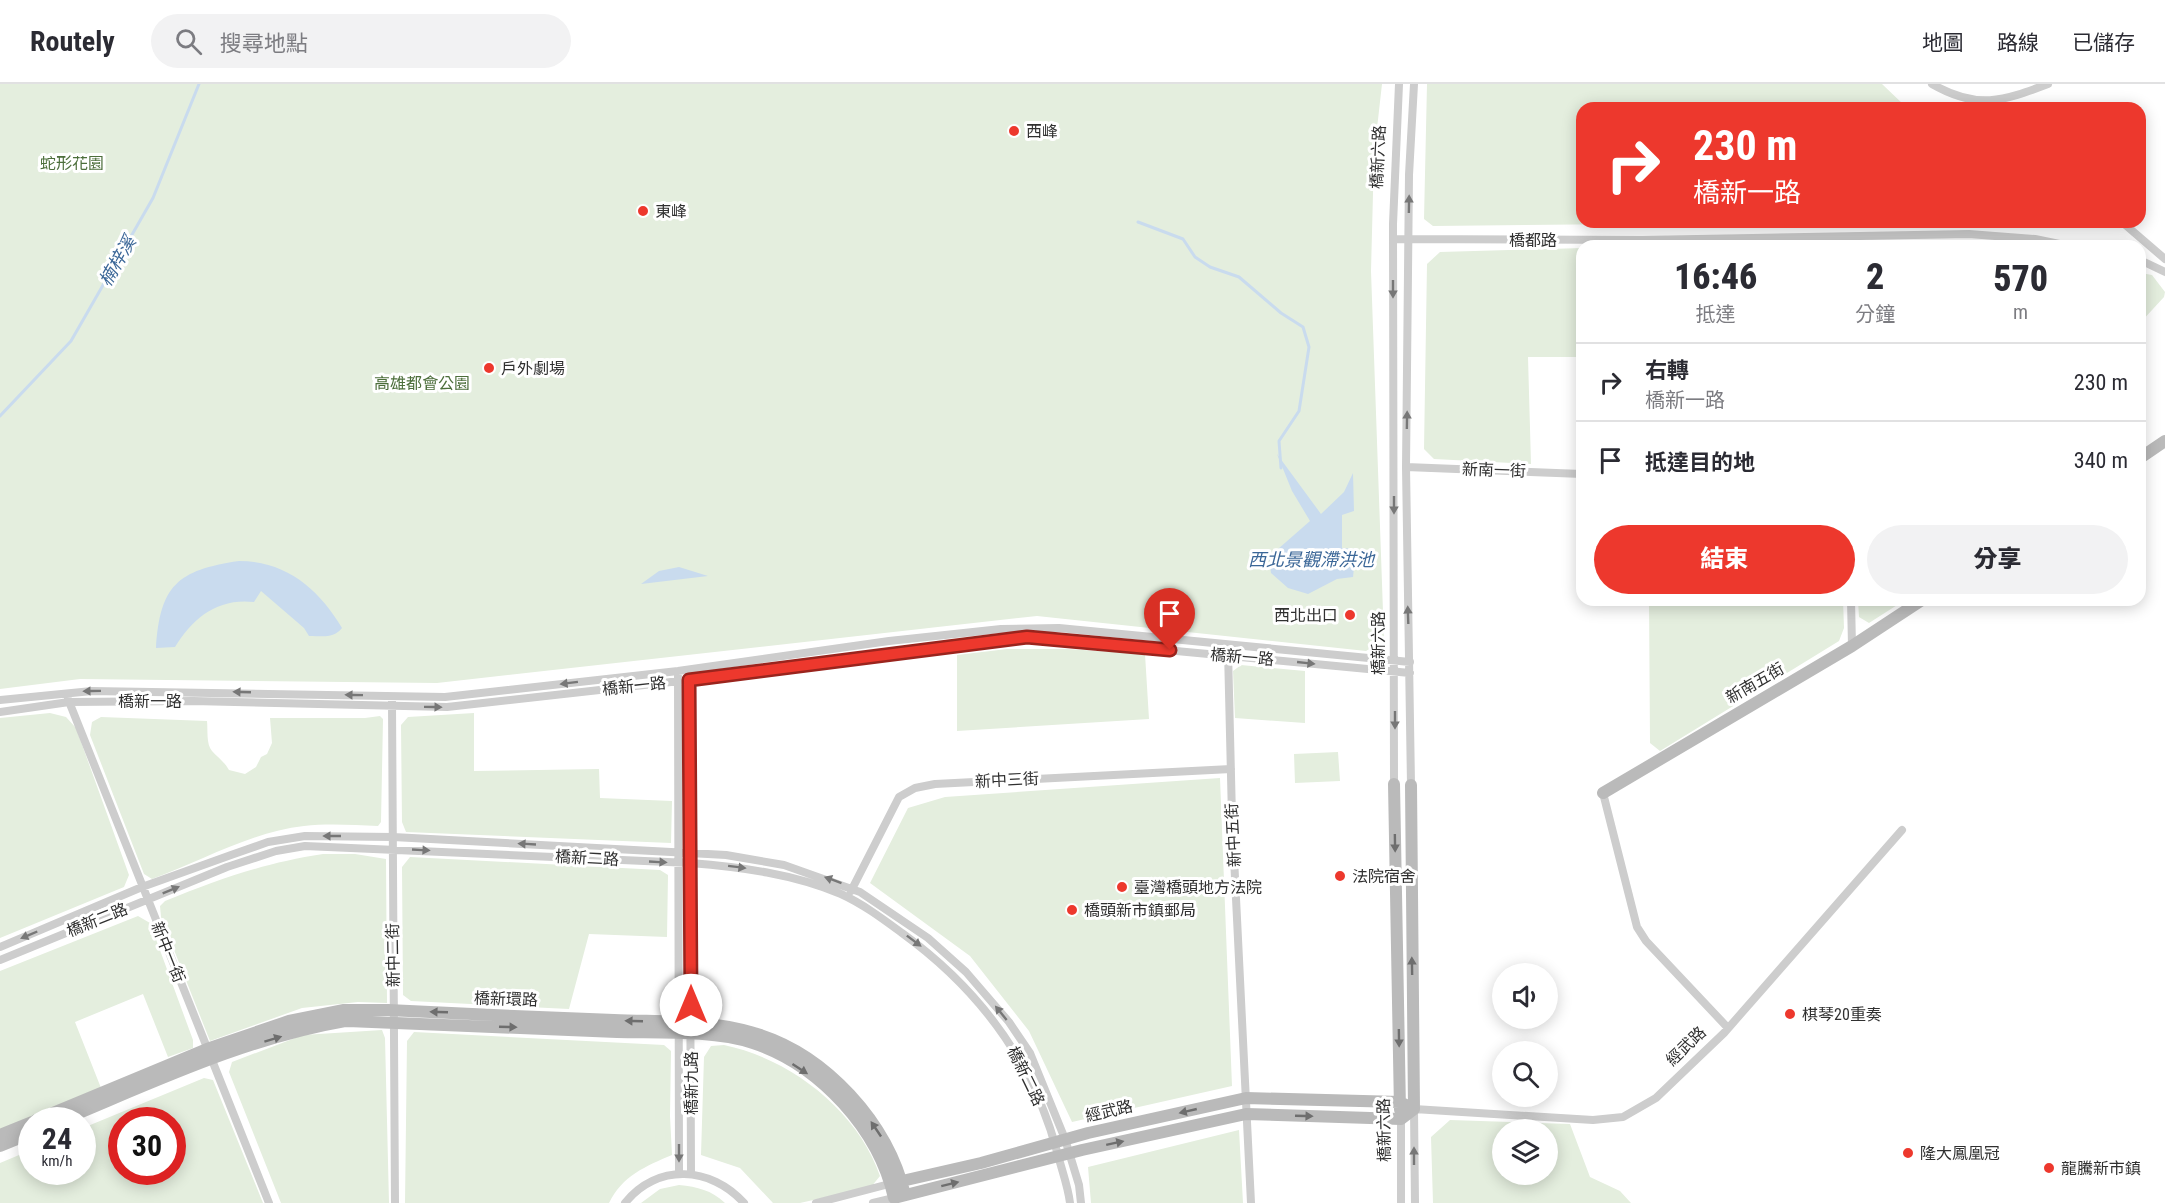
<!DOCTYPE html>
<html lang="zh-TW">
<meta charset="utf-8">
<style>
:root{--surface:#fff;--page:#f2f2f3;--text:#2b2b33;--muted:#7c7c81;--line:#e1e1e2;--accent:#ed382d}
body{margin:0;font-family:"Roboto Condensed","Noto Sans TC",sans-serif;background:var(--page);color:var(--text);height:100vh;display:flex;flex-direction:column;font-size:22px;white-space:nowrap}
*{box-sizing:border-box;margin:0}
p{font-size:20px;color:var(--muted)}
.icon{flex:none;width:33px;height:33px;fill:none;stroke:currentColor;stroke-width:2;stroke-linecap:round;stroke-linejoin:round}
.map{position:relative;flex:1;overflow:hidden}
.sheet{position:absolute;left:1576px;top:156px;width:570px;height:366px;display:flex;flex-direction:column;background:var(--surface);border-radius:18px;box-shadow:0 3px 15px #0003}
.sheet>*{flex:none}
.hud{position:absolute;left:1576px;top:18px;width:570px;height:126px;border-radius:18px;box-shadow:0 3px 15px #0003;background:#ed382d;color:#fff;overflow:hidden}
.buttons{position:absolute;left:1492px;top:879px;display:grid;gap:12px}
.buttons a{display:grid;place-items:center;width:66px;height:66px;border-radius:50%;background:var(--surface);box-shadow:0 3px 15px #0003;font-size:30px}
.speed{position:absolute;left:18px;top:1023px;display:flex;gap:12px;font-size:30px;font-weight:700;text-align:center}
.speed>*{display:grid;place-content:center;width:78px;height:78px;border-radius:50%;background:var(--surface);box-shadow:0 3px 15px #0003;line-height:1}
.speed small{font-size:15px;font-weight:400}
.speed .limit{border:9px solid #d22;background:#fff;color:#111}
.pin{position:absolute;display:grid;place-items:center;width:51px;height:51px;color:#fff;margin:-62px -26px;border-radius:50% 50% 50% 0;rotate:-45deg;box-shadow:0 0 6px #0007}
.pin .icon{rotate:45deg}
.me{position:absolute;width:66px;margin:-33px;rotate:0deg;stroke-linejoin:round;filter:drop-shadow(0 0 4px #0008)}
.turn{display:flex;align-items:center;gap:21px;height:126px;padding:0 18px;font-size:27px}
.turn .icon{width:78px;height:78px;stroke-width:2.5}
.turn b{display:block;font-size:42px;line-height:51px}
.eta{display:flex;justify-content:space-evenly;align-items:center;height:102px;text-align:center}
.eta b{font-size:36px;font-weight:800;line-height:42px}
.action{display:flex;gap:12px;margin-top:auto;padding:12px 18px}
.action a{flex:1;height:69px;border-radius:36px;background:var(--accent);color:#fff;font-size:24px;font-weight:800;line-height:69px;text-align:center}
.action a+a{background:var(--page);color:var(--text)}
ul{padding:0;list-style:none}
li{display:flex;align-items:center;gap:18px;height:78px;padding:0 18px;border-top:2px solid var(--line)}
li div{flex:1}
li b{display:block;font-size:22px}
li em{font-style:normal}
header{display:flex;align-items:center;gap:36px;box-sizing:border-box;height:84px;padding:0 30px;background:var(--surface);border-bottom:2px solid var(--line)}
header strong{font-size:28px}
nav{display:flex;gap:33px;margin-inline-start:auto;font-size:21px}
.search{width:420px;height:54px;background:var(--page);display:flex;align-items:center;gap:15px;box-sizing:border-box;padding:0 21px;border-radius:33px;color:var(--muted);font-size:22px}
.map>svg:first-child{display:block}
.green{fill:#e4eede;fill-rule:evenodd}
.water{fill:#c9dbee}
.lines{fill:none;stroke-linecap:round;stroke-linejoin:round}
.stream{stroke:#c9dbee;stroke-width:3}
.street{stroke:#cdcdcd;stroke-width:8}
.secondary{stroke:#bababa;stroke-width:12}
.oneway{fill:#777}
.oneway2{fill:#6e6e6e}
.route-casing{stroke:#9a241d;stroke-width:15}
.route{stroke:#ed382d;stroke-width:10}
.poi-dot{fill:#ed382d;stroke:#fff;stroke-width:2}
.labels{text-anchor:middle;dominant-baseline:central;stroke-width:6;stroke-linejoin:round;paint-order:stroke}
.poi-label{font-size:16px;fill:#303030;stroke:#fff;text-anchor:start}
.street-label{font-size:16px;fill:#303030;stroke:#fff}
.park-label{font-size:16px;fill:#4c6e3b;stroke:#fff}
.water-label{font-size:18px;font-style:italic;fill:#3a6697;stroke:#fff}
</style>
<header>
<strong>Routely</strong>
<div class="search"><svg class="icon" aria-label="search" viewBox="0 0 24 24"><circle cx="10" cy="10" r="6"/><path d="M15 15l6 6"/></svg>搜尋地點</div>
<nav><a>地圖</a><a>路線</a><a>已儲存</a></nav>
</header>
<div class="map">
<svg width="2165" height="1119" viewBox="0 0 2165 1119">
<rect width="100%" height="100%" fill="#fff"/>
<path class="green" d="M 0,0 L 1382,0 L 1374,71 L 1371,187 L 1384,556 L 1366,567 L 1037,532 L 437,599 L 80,595 L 0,605 Z
M 1427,0 L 1882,0 L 1904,21 L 1912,24 L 1582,24 L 1582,138 L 1827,138 L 1433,142 L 1424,135 Z
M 1582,164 L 1582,273 L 1528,273 L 1531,380 L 1434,375 L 1424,365 L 1427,180 L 1440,168 Z
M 2141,189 L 2152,191 L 2165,208 L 2164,213 L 2141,238 Z
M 1649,516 L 1843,516 L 1844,544 L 1839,557 L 1660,667 L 1650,659 Z
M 1858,516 L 1905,516 L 1869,539 L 1859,533 Z
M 1007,565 L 1067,565 L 1145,570 L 1149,635 L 957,647 L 957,571 Z
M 1241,581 L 1305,587 L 1305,639 L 1235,634 L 1233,587 Z
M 50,629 L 66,633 L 76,644 L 129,791 L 124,803 L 0,854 L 0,634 Z
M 474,629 L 474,687 L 599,685 L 600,714 L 672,717 L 671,759 L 406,748 L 402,738 L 401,641 L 408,633 Z
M 380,632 L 383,635 L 381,738 L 378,742 C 354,741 328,739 304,742 C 251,748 202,777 152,795 L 144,790 L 90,651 L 92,638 L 101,633 L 207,637 C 208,646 206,660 212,667 C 218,674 224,677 229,686 L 245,690 L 256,683 L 261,673 L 267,670 L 272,659 L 270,634 L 365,634 Z
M 1338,668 L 1340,697 L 1295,699 L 1294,670 Z
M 1220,694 L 1232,1002 L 1072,1038 L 1029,947 L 970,872 L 870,799 L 908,724 L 945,713 Z
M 323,770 L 355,770 L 386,775 L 387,919 L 358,918 L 302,924 L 210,957 L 161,833 L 160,822 L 165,817 C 220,795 264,779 323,770 Z
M 410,773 L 660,786 L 668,791 L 667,853 L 589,850 L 569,925 L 411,917 L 403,911 L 402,783 Z
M 138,832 L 150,839 L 193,956 L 193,964 L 168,973 L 143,910 L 75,938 L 101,1004 L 0,1046 L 0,887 Z
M 382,946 L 385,954 L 389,1119 L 281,1119 L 229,988 L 232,978 L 303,951 Z
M 414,948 L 664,961 L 671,967 L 670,1032 L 672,1071 C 646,1082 622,1092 609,1119 L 405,1119 L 407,957 Z
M 724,961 C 791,975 858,1027 880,1092 L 871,1103 L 800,1119 L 773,1119 L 740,1084 L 701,1071 L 704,973 L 711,962 Z
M 204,994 L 213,996 L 263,1119 L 0,1119 L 0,1079 L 31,1066 L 32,1088 L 82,1088 L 83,1044 ZM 122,1036 L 172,1036 L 172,1088 L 122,1088 Z
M 1450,1036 L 1570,1040 L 1590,1093 L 1620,1107 L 1631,1119 L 1433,1119 L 1431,1053 ZM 1503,1046 L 1548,1046 L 1548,1090 L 1503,1090 Z
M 1239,1046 L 1243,1119 L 1091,1119 L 1088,1083 Z
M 679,1101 C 698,1103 711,1106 725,1119 L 641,1119 L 660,1105 Z"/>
<path class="water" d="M 1277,370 L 1321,430 L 1344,408 L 1353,389 L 1354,427 L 1342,431 L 1342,464 L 1356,465 L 1353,493 L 1337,495 L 1308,510 L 1288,504 L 1271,489 L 1269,473 L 1310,437 L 1292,407 Z
M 239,477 C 286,477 319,505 342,544 C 333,555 323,552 309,552 L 304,544 L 261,507 L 254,518 C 217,514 193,534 175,563 L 156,564 C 160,502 177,486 239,477 Z
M 679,483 L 708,492 L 641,500 L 659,487 Z"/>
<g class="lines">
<path class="stream" d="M 1138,138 L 1183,155 L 1195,173 L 1210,183 L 1239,193 L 1281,229 L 1303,243 L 1309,263 L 1299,327 L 1279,357 L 1281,384
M 0,332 L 71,257 L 153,114 L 199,0"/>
<path class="street" d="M 1932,0 C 1977,26 2003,17 2048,0
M 2122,138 L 2165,175
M 1393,155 L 1642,156 L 1969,150 L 2035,155 L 2069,162
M 2140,176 L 2165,188
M 1406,383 L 1582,390
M 1851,516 L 1852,562
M 1228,567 L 1232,733 L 1251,1119
M 678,592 L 679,1089
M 689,592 L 691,1089
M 68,615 L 269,1119
M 0,616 L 92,607 L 445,613 L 678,587 L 889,557 L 1001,545 L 1059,544 L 1410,578
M 392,619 L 395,1119
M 0,628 L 69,618 L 193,617 L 447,623 L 689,596 L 1027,553 L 1410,589
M 1394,700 L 1393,140 L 1399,0
M 1411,701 L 1406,383 L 1409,91 L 1414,0
M 1603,709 L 1637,843 L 1646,857 L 1728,944
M 851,807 L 899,713 L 915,704 L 935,700 L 1231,685
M 0,863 L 142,803 L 231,771 L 268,758 L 305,752 L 393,753 L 671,768 L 726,771 L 784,781 L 860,808 L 928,854 L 966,888 L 1009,938 L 1030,969 L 1065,1055 L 1079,1101 L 1081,1119
M 0,876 L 227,783 L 276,767 L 305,762 L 690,779 C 741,783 794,790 841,810 C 863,820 883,835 902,849 C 979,905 1034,978 1058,1071 C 1062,1087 1068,1102 1070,1119
M 1401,1035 L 1401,1119
M 625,1119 C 657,1079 711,1082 744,1119
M 816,1119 L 893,1099
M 873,1119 L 894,1114 L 895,1119
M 1415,1119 L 1414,1025 L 1593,1036 L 1623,1033 L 1656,1014 L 1724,949 L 1902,746"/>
<path class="secondary" d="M 2140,374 L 2165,357
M 1394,700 L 1400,1026
M 1411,701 L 1414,1025
M 1603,709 L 1852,562 L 1922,516
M 36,1036 L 207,965 L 289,937 L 344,926 L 388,926 C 463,930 539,933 614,936 C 660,938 710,935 754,949 C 826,970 888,1039 905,1111
M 62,1036 C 154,998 246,954 345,937 C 436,940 527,944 617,948 C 659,949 713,946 753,959 C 820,981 879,1046 894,1114 L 1082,1066 L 1246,1030 L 1401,1035 L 1414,1025
M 0,1051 L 32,1038
M 0,1062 L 32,1049
M 902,1097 L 981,1079 L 1088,1049 L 1246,1014 L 1400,1018 L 1414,1025"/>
</g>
<defs><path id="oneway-solid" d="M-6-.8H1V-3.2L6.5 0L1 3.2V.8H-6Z" transform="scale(1.5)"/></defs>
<g class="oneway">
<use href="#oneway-solid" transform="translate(1409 120) rotate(-89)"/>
<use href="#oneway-solid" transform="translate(1393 205) rotate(90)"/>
<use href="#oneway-solid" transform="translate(1407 336) rotate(-89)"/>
<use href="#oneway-solid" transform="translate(1394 421) rotate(90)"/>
<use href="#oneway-solid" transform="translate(1408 531) rotate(-92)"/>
<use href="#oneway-solid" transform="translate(1306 579) rotate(6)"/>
<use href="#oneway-solid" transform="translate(569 599) rotate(173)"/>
<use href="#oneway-solid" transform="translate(92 607) rotate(179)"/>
<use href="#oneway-solid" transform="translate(242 608) rotate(-178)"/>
<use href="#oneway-solid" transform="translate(354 611) rotate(-179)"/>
<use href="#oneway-solid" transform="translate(433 623) rotate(1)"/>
<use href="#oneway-solid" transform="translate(1395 636) rotate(90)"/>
<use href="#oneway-solid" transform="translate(332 752) rotate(-180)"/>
<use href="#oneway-solid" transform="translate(527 760) rotate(-177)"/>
<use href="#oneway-solid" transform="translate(421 766) rotate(3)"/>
<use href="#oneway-solid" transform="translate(658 778) rotate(3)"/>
<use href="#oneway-solid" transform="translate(737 783) rotate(7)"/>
<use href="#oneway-solid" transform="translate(833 796) rotate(-160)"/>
<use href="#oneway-solid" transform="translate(171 806) rotate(-22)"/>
<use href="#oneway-solid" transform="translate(29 851) rotate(157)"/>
<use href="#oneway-solid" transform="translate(914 857) rotate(37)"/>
<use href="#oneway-solid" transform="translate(1001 929) rotate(-129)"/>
<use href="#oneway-solid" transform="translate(679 1069) rotate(90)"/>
<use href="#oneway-solid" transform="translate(1414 1072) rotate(-90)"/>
</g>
<g class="oneway2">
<use href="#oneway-solid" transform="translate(1395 759) rotate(89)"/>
<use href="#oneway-solid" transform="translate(1412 882) rotate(-91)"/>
<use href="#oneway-solid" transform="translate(439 928) rotate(-178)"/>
<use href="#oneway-solid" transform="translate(634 937) rotate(-178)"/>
<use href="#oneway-solid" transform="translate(508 943) rotate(2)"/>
<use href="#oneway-solid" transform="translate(1399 954) rotate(89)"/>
<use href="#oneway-solid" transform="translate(273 955) rotate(-17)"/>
<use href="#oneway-solid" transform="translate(800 985) rotate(33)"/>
<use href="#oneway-solid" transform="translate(1188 1027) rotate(167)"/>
<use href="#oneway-solid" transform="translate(1304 1032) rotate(2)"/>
<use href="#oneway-solid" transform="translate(876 1045) rotate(-124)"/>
<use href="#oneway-solid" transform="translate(1115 1059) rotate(-12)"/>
<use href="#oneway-solid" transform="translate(950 1100) rotate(-14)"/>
</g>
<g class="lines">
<g class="route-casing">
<path id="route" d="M 691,921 L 689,596 L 1027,553 L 1170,566"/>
</g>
<use href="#route" class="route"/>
</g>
<g class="poi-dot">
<circle cx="1014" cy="47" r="6"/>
<circle cx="643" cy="127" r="6"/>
<circle cx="489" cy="284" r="6"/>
<circle cx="1350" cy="531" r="6"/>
<circle cx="1340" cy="792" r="6"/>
<circle cx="1122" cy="803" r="6"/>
<circle cx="1072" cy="826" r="6"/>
<circle cx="1790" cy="930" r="6"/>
<circle cx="1908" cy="1069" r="6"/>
<circle cx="2049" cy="1084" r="6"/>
</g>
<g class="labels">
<g class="poi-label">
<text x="1026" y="47">西峰</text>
<text x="655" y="127">東峰</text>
<text x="501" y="284">戶外劇場</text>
<text x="1338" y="531" text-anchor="end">西北出口</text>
<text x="1352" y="792">法院宿舍</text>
<text x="1134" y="803">臺灣橋頭地方法院</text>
<text x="1084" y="826">橋頭新市鎮郵局</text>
<text x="1802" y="930">棋琴20重奏</text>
<text x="1920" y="1069">隆大鳳凰冠</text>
<text x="2061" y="1084">龍騰新市鎮</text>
</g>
<g class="street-label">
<text transform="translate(1378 73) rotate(-87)">橋新六路</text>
<text x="1533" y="156">橋都路</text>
<text transform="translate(1494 386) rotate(2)">新南一街</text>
<text transform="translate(1378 559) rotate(-90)">橋新六路</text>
<text transform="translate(1242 573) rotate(5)">橋新一路</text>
<text transform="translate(1755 599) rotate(-30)">新南五街</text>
<text transform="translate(634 602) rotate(-6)">橋新一路</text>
<text x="150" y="617">橋新一路</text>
<text transform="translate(1007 696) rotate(-3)">新中三街</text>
<text transform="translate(1233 751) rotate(-93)">新中五街</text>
<text transform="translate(587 774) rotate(3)">橋新二路</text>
<text transform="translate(97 836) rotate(-22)">橋新二路</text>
<text transform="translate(168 868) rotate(68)">新中一街</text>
<text transform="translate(393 871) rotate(-91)">新中二街</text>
<text transform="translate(506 915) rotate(2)">橋新環路</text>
<text transform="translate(1686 962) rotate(-44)">經武路</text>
<text transform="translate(1026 992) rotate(64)">橋新二路</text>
<text transform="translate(691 999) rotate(-90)">橋新九路</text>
<text transform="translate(1109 1027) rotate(-13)">經武路</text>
<text transform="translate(1384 1046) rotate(-91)">橋新六路</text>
</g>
<g class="park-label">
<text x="72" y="79">蛇形花園</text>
<text x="422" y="299">高雄都會公園</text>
</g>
<g class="water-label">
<text transform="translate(117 177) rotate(-60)">楠梓溪</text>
<text x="1311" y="475">西北景觀滯洪池</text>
</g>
</g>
</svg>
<div class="buttons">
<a><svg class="icon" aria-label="sound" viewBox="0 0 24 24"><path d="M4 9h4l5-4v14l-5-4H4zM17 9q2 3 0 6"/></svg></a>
<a><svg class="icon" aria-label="search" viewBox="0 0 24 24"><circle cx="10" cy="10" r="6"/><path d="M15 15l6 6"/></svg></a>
<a><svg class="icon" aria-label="layers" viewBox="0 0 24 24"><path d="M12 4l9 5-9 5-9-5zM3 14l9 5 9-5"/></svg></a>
</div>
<div class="speed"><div>24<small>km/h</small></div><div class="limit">30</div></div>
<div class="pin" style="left:1170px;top:566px;background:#d93025"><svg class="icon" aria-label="arrive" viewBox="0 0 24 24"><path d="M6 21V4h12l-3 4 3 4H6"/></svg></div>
<svg class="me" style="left:691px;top:921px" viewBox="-20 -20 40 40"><circle r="19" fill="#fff"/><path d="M0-13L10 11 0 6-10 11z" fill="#ed382d"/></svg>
<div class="hud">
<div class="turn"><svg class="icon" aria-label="right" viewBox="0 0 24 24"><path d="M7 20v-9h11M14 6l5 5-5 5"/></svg><div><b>230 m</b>橋新一路</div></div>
</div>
<section class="sheet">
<div class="eta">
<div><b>16:46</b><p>抵達</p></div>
<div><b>2</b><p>分鐘</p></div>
<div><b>570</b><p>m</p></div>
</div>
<ul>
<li><svg class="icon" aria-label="right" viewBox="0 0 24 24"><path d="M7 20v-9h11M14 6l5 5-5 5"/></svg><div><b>右轉</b><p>橋新一路</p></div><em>230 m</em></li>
<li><svg class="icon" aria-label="arrive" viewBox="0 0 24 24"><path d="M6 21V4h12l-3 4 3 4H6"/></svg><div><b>抵達目的地</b></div><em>340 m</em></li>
</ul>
<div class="action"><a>結束</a><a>分享</a></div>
</section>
</div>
